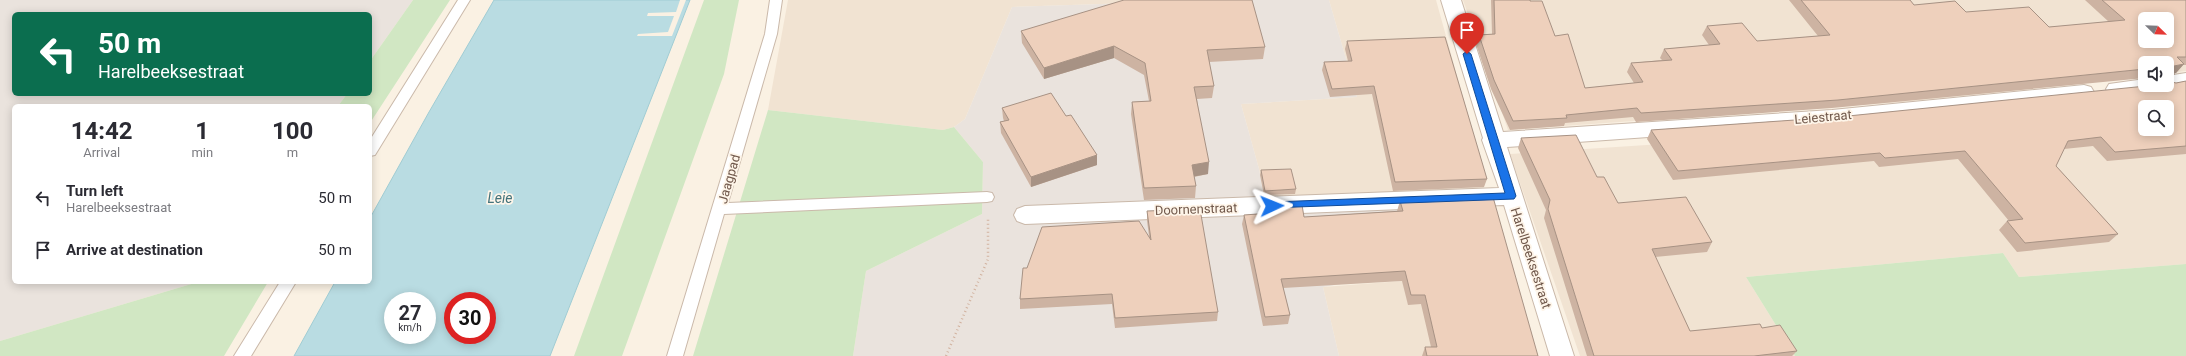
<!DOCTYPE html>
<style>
:root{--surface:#fff;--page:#f2f2f3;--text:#2b2b33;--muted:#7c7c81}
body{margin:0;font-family:Roboto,sans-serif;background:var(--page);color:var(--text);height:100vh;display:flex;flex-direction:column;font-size:15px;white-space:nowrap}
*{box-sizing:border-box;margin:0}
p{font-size:13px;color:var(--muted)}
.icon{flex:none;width:22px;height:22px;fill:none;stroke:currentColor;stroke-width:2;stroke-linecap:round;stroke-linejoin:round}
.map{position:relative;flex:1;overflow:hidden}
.details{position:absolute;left:12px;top:104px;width:360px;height:180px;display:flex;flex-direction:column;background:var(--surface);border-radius:6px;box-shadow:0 2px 10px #0003}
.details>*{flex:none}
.banner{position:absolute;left:12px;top:12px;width:360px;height:84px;border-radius:6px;box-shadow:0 2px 10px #0003;background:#0b6e4f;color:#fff;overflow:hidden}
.needle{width:26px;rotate:113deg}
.tools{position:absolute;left:2138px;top:12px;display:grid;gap:8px}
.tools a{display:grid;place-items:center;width:36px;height:36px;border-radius:6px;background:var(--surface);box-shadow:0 2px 10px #0003;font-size:20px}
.speed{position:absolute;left:384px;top:292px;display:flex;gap:8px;font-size:20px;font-weight:700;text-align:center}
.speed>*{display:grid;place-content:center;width:52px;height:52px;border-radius:50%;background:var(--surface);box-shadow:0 2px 10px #0003;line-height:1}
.speed small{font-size:10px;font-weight:400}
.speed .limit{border:6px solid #d22;background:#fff;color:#111}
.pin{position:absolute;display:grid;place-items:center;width:34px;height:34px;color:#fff;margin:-41px -17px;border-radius:50% 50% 50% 0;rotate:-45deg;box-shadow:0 0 4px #0007}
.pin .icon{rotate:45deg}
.me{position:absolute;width:44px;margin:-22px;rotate:88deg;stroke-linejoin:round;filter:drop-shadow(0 0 3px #0008)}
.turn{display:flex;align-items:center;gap:14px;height:84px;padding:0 20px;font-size:18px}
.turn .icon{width:52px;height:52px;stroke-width:2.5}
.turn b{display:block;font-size:28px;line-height:34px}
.eta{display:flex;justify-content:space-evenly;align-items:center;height:68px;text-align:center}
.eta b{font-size:24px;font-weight:700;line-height:28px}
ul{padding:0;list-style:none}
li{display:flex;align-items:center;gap:12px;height:52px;padding:0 20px}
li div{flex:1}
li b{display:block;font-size:15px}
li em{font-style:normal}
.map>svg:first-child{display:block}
.residential{fill:#f1e3d2;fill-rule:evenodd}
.industrial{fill:#eae3dd}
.green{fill:#d1e7c3}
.water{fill:#b9dce2;stroke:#a0ccd3;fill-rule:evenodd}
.pier{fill:#faf1e3}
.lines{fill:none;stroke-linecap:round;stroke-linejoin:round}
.service-casing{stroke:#cab9aa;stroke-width:2}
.minor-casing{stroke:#cab9aa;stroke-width:2}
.path{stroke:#d2b3a0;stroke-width:2.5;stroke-dasharray:1 3;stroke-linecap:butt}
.service{fill:#fff;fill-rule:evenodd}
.minor{fill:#fff;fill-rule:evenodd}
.wall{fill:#cdb3a2}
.shaded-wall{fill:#a79284}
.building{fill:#eed0bc;stroke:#a79284;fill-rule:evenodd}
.route{fill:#1a73e8;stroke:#114b97}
.labels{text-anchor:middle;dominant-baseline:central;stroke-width:3.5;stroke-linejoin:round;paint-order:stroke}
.street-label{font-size:13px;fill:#70584b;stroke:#fef5e9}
.water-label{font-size:14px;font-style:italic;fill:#43737b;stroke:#fef5e9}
</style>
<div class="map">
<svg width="2186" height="356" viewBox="0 0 2186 356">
<rect width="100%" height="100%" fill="#faf1e3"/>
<path class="residential" d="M 788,0 L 1226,0 L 1012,7 L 965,119 L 954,127 L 943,130 L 768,110 Z
M 1329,0 L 1436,0 L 1486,180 L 1483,190 L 1265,200 L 1259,169 L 1241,104 L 1357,97 Z
M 1463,0 L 2186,0 L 2186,71 L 2167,73 L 2167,63 L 2145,63 L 2107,81 L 1903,102 L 1508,130 ZM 2145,19 L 2167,19 L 2167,41 L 2145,41 Z
M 2186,89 L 2186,264 L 2019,277 L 2003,253 L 1746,277 L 1795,356 L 1580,356 L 1510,154 L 1662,144 ZM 2145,107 L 2167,107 L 2167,129 L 2145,129 Z
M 1402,281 L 1533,356 L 1339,356 L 1323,287 Z"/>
<path class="industrial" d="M 0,0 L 413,0 L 370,61 L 370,14 L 14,14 L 14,94 L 347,94 L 338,106 L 14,106 L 14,282 L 198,282 L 0,341 Z
M 1226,0 L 1329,0 L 1357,97 L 1241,104 L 1259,169 L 1265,200 L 1483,190 L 1341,284 L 1323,287 L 1339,356 L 853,356 L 866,271 L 982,214 L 983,162 L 954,127 L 965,119 L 1012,7 Z"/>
<path class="green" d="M 413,0 L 450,0 L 370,123 L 370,106 L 338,106 L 347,94 L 370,94 L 370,61 Z
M 704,0 L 739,0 L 724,74 L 622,356 L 574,356 Z
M 768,110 L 943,130 L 954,127 L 983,162 L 982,214 L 866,271 L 853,356 L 693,356 Z
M 2003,253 L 2019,277 L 2186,264 L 2186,356 L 1795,356 L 1746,277 Z
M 198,282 L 268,282 L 224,356 L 0,356 L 0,341 Z"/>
<path class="water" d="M 494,0 L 690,0 L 550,356 L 294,356 L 335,282 L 370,282 L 370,218 L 429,112 ZM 393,301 L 427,301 L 427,335 L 393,335 ZM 453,301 L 487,301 L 487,335 L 453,335 Z"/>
<path class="pier" d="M 680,0 L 686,0 L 672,36 L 637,36 L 638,34 L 668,32 L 674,16 L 647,16 L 648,13 L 676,12 Z"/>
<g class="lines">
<g class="service-casing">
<path id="service" d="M 458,0 L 470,0 L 375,155 L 370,156 L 370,140 Z
M 770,0 L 782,0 L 777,34 L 728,203 L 987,192 L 992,193 L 994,197 L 992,201 L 987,202 L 724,214 L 683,356 L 667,356 L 765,34 Z
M 280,282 L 296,282 L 251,356 L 234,356 Z"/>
</g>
<g class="minor-casing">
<path id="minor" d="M 1441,0 L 1461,0 L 1503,132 L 1832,110 L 2084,85 L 2091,87 L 2094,92 L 2091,97 L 2084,99 L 1832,124 L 1507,147 L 1574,356 L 1550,356 L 1504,205 L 1025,224 L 1017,221 L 1014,215 L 1017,209 L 1025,206 L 1499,188 L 1482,140 L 1483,138 Z
M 2186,73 L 2186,87 L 2167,90 L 2160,88 C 2153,95 2118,97 2109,94 L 2106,89 L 2109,84 L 2145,79 L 2145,85 L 2167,85 L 2167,76 Z"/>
</g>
<path class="path" d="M 946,356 L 988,259 L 988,218"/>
<use href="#service" class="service"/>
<use href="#minor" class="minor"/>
</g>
<path class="wall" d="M 1491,0 L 1530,0 L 1555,36 L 1585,88 L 1634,83 L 1627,72 L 1631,63 L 1662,60 L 1660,58 L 1664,49 L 1709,45 L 1702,35 L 1707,26 L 1757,41 L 1818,36 L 1789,0 L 1910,0 L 1914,5 L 1966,12 L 2049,27 L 2109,22 L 2085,0 L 2186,0 L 2186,65 L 2183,65 L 2176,73 L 2174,73 L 2174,75 L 2168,81 L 2176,83 L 2186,81 L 2186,154 L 2107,161 L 2093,146 L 2064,149 L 2056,166 L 2118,234 L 2109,242 L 2017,252 L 1999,230 L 2007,221 L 2009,221 L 1958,159 L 1879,167 L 1874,161 L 1673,180 L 1647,139 L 1651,130 L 1838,117 L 2167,85 L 2167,63 L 2145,63 L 2145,78 L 1832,108 L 1636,122 L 1633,117 L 1565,123 L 1564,126 L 1510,130 L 1491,89 L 1476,44 L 1479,35 L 1492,34 Z
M 1021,31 L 1265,47 L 1263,59 L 1209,62 L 1214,86 L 1212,98 L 1197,99 L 1208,174 L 1194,177 L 1196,186 L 1195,198 L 1144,200 L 1131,114 L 1132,102 L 1149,101 L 1144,75 L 1114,58 L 1044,79 L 1022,43 Z
M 1347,41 L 1487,179 L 1484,187 L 1393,191 L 1372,94 L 1330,97 L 1322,70 L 1324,62 L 1348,61 L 1345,49 Z
M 1002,108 L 1066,116 L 1097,155 L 1097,165 L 1031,187 L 1001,133 L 1000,122 L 1004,121 L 1003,118 Z
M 1521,138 L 1597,177 L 1618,203 L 1712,242 L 1707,252 L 1655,257 L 1690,331 L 1762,328 L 1797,351 L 1792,356 L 1587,356 L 1544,218 L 1546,210 L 1518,148 Z
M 1261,170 L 1296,189 L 1295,194 L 1264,195 L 1260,175 Z
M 1400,201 L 1538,356 L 1422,356 L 1425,347 L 1431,347 L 1421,304 L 1408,305 L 1402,281 L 1283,288 L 1290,315 L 1288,324 L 1263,326 L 1242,224 L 1244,215 L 1269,213 L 1270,206 L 1304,217 L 1397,211 Z
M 1147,211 L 1218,312 L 1217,321 L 1115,328 L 1112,304 L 1020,309 L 1020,299 L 1027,268 L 1149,236 L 1147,221 Z"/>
<path class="shaded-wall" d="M 1114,46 L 1114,58 L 1044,79 L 1044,68 Z
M 2184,64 L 2176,73 L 2168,75 L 2174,66 Z
M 1097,155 L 1097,165 L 1031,187 L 1031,177 Z
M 1209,162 L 1208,174 L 1191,177 L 1192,165 Z"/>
<path class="building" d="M 1124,0 L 1252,0 L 1265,47 L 1207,50 L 1214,86 L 1194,87 L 1209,162 L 1192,165 L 1196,186 L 1144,188 L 1132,102 L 1151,101 L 1145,63 L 1114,46 L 1044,68 L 1021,31 Z
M 1494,0 L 1530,0 L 1530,1 L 1542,1 L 1555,36 L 1568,34 L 1585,88 L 1643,82 L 1631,63 L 1672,60 L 1664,49 L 1720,44 L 1707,26 L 1742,23 L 1757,41 L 1830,35 L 1801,0 L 1910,0 L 1914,5 L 1955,1 L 1966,12 L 2029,7 L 2049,27 L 2125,20 L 2102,0 L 2186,0 L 2186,57 L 2177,57 L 2184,64 L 2174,66 L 2174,75 L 2167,75 L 2167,63 L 2145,63 L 2145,69 L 1838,100 L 1641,113 L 1637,108 L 1566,115 L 1567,118 L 1513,121 L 1494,80 L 1479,35 L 1495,34 ZM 2145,19 L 2167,19 L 2167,41 L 2145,41 Z
M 1445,37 L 1487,179 L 1395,182 L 1374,86 L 1332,89 L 1324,62 L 1352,61 L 1347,41 Z
M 2167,81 L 2168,81 L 2176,83 L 2186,81 L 2186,146 L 2115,152 L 2101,137 L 2068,141 L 2056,166 L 2118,234 L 2025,243 L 2007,221 L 2023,219 L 1965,151 L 1885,158 L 1880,153 L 1678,171 L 1651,130 L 1838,117 L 2156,85 L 2167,85 ZM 2145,107 L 2167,107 L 2167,129 L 2145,129 Z
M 1051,93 L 1066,116 L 1071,115 L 1097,155 L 1031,177 L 1000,122 L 1009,120 L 1002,108 Z
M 1576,135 L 1597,177 L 1604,177 L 1618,203 L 1686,197 L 1712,242 L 1652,249 L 1690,331 L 1760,324 L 1762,328 L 1780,325 L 1797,351 L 1754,356 L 1594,356 L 1548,209 L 1550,200 L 1521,138 Z
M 1291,169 L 1296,189 L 1265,191 L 1261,170 Z
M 1493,197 L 1538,356 L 1427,356 L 1425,347 L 1437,347 L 1425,295 L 1411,295 L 1405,271 L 1281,279 L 1290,315 L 1265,317 L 1244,215 L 1271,213 L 1270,206 L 1302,205 L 1304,217 L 1403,211 L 1400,201 Z
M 1200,209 L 1218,312 L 1115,318 L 1112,294 L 1020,299 L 1023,268 L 1027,268 L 1042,227 L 1139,221 L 1151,240 L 1147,211 Z"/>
<path class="route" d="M 1467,51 L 1471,54 L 1516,196 L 1514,199 L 1269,208 L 1268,206 L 1272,202 L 1505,193 L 1463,54 Z"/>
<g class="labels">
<g class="street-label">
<text transform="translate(1823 117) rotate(-5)">Leiestraat</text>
<text transform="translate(729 179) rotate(-74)">Jaagpad</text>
<text transform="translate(1196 209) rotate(-2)">Doornenstraat</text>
<text transform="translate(1531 258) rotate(72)">Harelbeeksestraat</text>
</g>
<g class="water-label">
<text x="500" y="198">Leie</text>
</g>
</g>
</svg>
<div class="tools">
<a><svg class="needle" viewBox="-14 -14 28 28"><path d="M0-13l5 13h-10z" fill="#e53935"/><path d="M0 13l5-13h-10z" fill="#7c7c81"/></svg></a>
<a><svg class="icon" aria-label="sound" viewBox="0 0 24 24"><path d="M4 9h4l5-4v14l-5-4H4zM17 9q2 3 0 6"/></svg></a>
<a><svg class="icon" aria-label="search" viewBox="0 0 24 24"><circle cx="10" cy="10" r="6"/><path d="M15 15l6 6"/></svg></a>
</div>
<div class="speed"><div>27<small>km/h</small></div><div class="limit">30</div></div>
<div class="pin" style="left:1467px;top:54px;background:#d93025"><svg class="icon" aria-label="arrive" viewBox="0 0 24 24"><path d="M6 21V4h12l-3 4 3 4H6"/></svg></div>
<svg class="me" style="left:1272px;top:206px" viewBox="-20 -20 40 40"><path d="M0-17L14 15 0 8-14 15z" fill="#1a73e8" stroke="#fff" stroke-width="4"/></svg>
<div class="banner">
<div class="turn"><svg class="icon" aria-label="left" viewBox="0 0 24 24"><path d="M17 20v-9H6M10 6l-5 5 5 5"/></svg><div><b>50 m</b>Harelbeeksestraat</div></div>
</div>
<section class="details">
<div class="eta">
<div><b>14:42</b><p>Arrival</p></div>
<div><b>1</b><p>min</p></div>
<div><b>100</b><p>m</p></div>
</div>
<ul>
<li><svg class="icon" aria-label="left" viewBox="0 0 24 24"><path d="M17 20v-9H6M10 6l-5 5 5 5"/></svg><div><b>Turn left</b><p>Harelbeeksestraat</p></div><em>50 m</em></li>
<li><svg class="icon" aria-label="arrive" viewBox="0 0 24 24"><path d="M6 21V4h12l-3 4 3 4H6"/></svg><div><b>Arrive at destination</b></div><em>50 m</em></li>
</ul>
</section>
</div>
